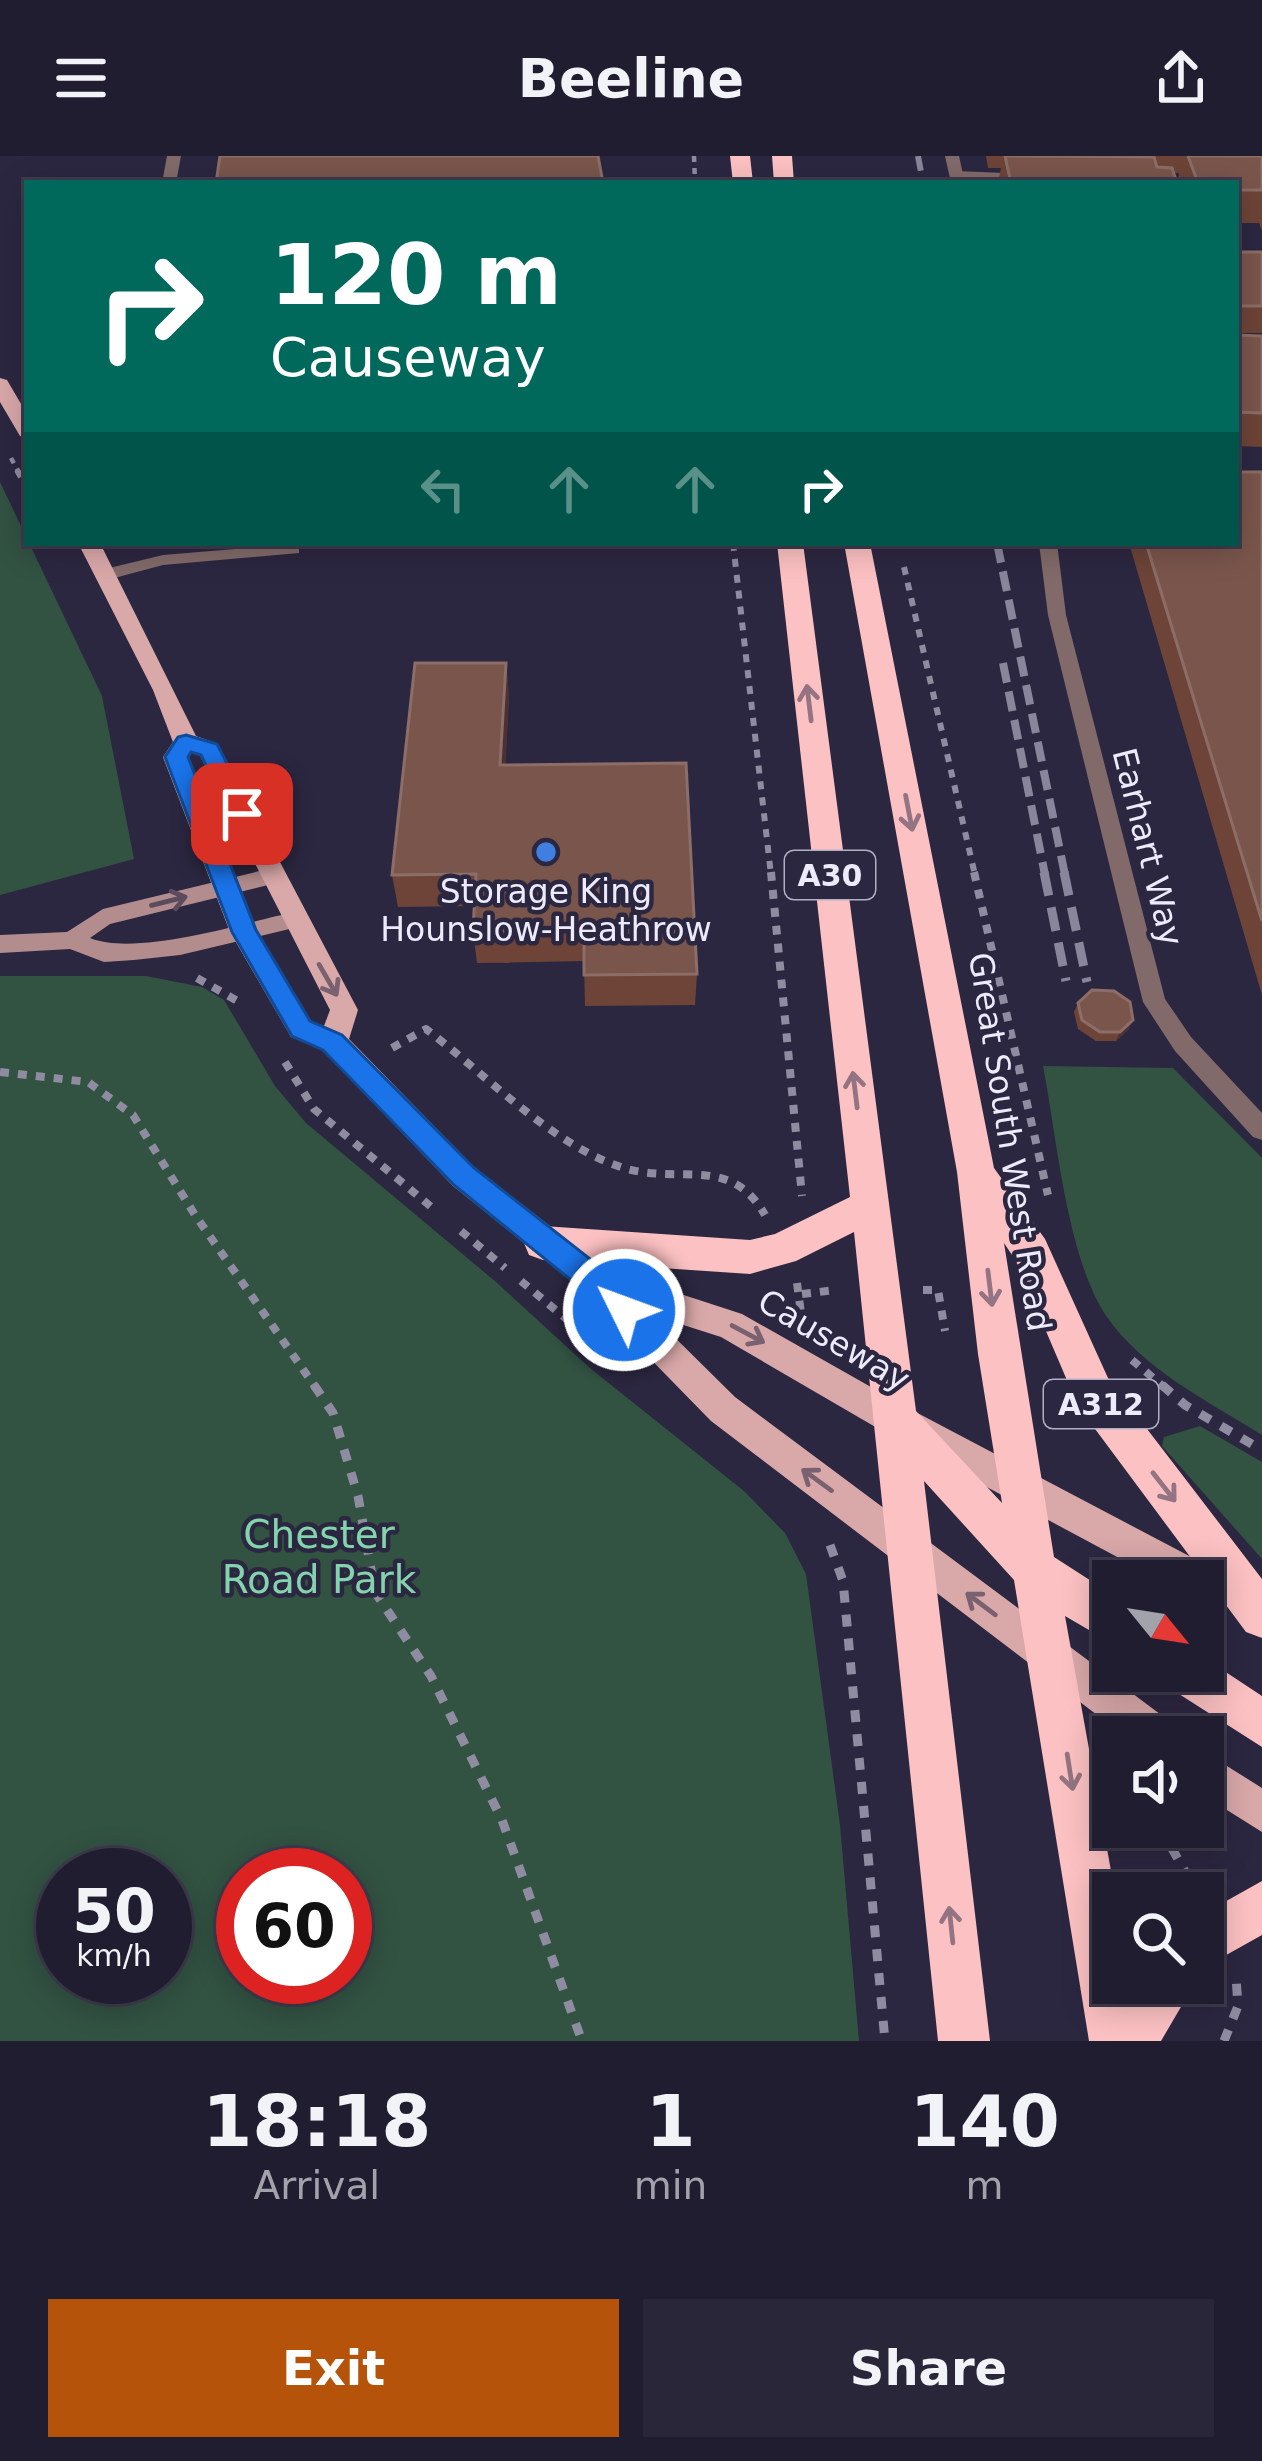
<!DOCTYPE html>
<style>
:root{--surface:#211d31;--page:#292639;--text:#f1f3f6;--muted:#a2a2ab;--line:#3e3b4d;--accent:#b45309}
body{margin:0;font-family:"DejaVu Sans",sans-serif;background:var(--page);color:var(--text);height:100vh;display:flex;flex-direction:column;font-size:45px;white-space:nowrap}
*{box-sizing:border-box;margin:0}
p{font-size:39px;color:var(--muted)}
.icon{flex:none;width:66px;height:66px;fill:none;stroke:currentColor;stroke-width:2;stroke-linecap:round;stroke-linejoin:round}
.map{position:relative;height:1885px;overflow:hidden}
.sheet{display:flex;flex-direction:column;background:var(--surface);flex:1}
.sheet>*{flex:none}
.hud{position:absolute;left:24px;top:24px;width:1215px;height:366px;border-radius:0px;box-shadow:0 6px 30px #0003,0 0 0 3px var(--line);background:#00695c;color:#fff;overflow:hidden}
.needle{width:78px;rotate:120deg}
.controls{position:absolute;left:1092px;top:1404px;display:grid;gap:24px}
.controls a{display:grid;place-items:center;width:132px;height:132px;border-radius:0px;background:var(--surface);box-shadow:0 6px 30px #0003,0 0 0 3px var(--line);font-size:60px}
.speed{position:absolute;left:36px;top:1692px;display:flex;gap:24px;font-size:60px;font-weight:700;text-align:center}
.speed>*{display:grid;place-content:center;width:156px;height:156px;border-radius:50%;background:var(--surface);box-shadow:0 6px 30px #0003,0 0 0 3px var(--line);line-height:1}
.speed small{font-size:30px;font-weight:400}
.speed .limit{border:18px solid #d22;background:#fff;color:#111}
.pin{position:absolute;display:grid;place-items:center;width:102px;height:102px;color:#fff;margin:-51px;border-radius:24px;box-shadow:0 6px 18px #0006}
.me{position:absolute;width:132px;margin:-66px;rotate:312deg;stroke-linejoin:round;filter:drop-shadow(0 0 9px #0008)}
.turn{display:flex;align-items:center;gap:42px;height:252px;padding:0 48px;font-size:54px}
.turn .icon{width:156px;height:156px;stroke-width:2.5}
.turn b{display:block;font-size:84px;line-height:102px}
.lanes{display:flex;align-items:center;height:114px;padding:0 48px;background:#0003;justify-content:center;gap:60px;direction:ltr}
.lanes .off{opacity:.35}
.eta{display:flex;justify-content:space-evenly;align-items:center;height:204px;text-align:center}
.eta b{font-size:72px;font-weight:800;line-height:84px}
.action{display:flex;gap:24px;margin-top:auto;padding:24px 48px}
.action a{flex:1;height:138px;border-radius:0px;background:var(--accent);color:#fff;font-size:48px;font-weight:800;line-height:138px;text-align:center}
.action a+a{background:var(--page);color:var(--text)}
header{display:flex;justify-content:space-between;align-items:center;height:156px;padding:0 48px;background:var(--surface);font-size:54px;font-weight:800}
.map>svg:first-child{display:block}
.green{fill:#325242;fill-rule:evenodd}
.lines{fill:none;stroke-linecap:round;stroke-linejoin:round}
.path-far3{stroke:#8f8ba1;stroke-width:4.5;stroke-dasharray:6 6;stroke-linecap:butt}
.path-far2{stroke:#8f8ba1;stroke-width:6;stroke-dasharray:8 8;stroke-linecap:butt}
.path-far1{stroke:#8f8ba1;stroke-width:8;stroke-dasharray:9 9;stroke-linecap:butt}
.path{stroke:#8f8ba1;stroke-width:9;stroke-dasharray:12 12;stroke-linecap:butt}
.lane{fill:#826a6a;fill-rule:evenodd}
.street{fill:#826a6a;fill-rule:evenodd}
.secondary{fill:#b38d8e;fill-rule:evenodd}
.primary{fill:#d9a8a9;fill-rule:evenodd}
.highway{fill:#fcc1c2;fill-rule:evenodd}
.rail-far2{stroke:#89869b;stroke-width:6;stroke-dasharray:15 8;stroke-linecap:butt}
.rail-far1{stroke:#89869b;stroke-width:8;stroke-dasharray:20 9;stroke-linecap:butt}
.rail{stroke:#89869b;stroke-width:9;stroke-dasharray:24 12;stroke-linecap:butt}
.wall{fill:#6d4437}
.shaded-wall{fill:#4d3132}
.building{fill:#7a554c;stroke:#8c6d67;stroke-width:3}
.oneway{stroke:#947482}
.oneway2{stroke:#5b4b5c}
.oneway3{stroke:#7a6170}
.route{fill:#1a73e8;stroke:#114b97;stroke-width:3}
.shop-dot{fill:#3f7fe0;stroke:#2c2741;stroke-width:4.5}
.labels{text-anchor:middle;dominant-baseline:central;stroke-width:9;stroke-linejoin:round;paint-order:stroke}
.shield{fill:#2c2741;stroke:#b2b0c3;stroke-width:3}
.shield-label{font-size:30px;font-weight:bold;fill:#eceafb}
.street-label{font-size:33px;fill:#eceafb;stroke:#2c2741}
.poi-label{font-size:33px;fill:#eceafb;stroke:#2c2741}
.near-park-label{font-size:39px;fill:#83d4ac;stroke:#2c2741}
</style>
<header><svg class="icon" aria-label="menu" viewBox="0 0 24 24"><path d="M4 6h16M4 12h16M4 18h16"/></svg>Beeline<svg class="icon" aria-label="share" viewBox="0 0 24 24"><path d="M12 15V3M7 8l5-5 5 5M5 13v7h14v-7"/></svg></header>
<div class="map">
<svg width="1262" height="1885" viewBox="0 0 1262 1885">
<rect width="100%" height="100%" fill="#2c2741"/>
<path class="green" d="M 0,326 L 102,540 L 134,703 L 0,739 Z
M 0,820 L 146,820 L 202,831 L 224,844 L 275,930 L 306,967 L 496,1126 L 591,1213 L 744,1335 L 785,1377 L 806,1418 L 840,1669 L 859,1885 L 0,1885 ZM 165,1719 L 165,1821 L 63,1821 L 63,1719 ZM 345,1719 L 345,1821 L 243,1821 L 243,1719 Z
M 1043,910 L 1173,912 L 1262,1002 L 1262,1279 C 1209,1246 1143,1213 1107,1161 C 1067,1103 1057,982 1043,910 Z
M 1200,1270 L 1262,1306 L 1262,1403 L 1162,1290 L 1164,1281 Z"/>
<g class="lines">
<path class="path-far3" d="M 694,0 L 695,27
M 11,302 L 19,317"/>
<path class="path-far2" d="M 17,314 L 27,332
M 733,387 L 771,719
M 904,411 L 975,719"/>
<path class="path-far1" d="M 771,716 L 802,1040
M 974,716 L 1048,1039
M 197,822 L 241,847
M 392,892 L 426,873 C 484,917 554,991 624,1012 C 680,1029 730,998 765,1059
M 285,906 L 314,953 L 435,1054
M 0,916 L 88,926 L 133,959 L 195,1059 L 316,1232
M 461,1075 L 505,1112
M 521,1125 L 588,1181
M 797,1127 L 802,1165
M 923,1134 L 938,1134 L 945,1175
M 802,1138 L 836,1134
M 1132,1204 L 1165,1232"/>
<path class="path" d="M 314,1229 L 333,1257 L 358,1340 L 375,1436 L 431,1520 L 502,1664 L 582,1885
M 1162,1229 L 1185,1249 L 1262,1294
M 830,1389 L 843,1425 L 885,1885
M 1160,1671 L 1197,1737
M 1126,1675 L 1160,1671
M 1224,1885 L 1238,1850 L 1236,1821"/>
<path class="lane" d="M 167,0 L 181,0 L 176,27 L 162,27 Z
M 956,15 L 1032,18 L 1039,22 L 1032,26 L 951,22 L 951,16 Z
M 1039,387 L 1057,387 L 1066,459 L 1165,843 L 1191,881 L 1262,957 L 1262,984 L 1253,981 L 1175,895 L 1143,846 L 1048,459 Z
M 293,388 L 299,389 L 299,397 L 163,409 L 107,424 L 98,418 L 101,414 L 163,399 Z"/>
<path class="street" d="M 945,0 L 959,0 L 965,27 L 951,27 Z"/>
<path class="secondary" d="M 272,712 L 283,720 L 280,726 L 110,768 L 90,782 C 136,801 244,767 294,756 L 305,764 L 302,770 L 180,799 L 134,804 L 104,806 L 70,793 L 0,797 L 0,779 L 67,776 L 103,753 Z"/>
<path class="primary" d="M 0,222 L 7,224 L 27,258 L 27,282 L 20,280 L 0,246 Z
M 78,387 L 100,387 L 196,580 L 218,588 L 221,594 L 358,854 L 349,883 L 475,1012 L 607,1114 L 742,1158 L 908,1252 L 1212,1412 L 1217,1425 L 1212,1438 L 1203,1442 L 1203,1425 L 1162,1425 L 884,1276 L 721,1181 L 652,1159 L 735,1241 L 1172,1567 L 1178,1581 L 1126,1581 L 711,1265 L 586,1137 L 453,1030 L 323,894 L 291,881 L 230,776 L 163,601 L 173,586 L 153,534 ZM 192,597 L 200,600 L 330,854 L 324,870 L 311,865 L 257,774 L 189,601 Z
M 1203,1595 L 1262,1632 L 1262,1676 L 1203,1639 Z"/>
<path class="highway" d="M 730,0 L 750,0 L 753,27 L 733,27 Z
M 772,0 L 792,0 L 794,27 L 774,27 Z
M 777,387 L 803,387 L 916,1255 L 1002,1347 L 978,1198 L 957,1016 L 844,387 L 870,387 L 994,1012 L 1045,1083 L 1108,1222 L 1262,1423 L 1262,1482 L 1246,1476 L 1078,1250 L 1016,1105 L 1004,1087 L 1054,1401 L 1113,1439 L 1113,1488 L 1065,1460 L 1115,1737 L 1113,1827 L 1131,1827 L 1132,1836 L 1139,1827 L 1195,1827 L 1161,1885 L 1089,1885 L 1014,1424 L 924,1325 L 990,1885 L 938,1885 L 854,1076 L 796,1105 L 750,1118 L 543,1104 L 529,1099 L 524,1087 L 529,1075 L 543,1070 L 750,1084 L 775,1078 L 850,1041 Z
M 1203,1501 L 1262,1540 L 1262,1591 L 1168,1531 L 1161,1515 L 1203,1515 Z
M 1262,1725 L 1262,1779 L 1203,1812 L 1203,1758 Z"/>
<path class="rail-far2" d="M 918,0 L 923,27"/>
<path class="rail-far1" d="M 997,387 L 1065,719
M 1003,507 L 1045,719"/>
<path class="rail" d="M 1044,716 L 1066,825
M 1064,716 L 1087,826"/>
</g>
<path class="wall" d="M 986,0 L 1262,0 L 1262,75 L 1259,67 L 1236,67 L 1236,27 L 1177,27 L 1179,17 L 1174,17 L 1177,27 L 998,27 L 1001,12 L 988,12 Z
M 1236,96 L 1262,96 L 1262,177 L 1236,177 Z
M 1236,179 L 1262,180 L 1262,291 L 1236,290 Z
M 1262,316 L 1262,839 L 1129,387 L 1236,387 Z
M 506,507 L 509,540 L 505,609 L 697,818 L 695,849 L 585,850 L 584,805 L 477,807 L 473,775 L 474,750 L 398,751 L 392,719 Z
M 1078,847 L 1129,873 L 1116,885 L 1096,885 L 1078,873 L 1074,856 Z"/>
<path class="shaded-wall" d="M 506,507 L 509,540 L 504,642 L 500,609 Z
M 1133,864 L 1129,873 L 1116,885 L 1120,876 Z"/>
<path class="building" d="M 220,0 L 598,0 L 603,27 L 216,27 Z
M 1005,0 L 1154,1 L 1157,11 L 1172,12 L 1177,27 L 1011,27 Z
M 1188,0 L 1262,0 L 1262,34 L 1236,34 L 1236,27 L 1198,27 Z
M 1236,96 L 1262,96 L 1262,150 L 1236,150 Z
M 1236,179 L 1262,180 L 1262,257 L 1236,256 Z
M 1236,316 L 1262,316 L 1262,765 L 1146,387 L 1236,387 Z
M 415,507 L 506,507 L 500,609 L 686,607 L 697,818 L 584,819 L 584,774 L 473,775 L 476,718 L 392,719 Z
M 1092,834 L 1114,835 L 1130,846 L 1133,864 L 1120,876 L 1100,876 L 1082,864 L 1078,847 Z"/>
<defs><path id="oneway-shaft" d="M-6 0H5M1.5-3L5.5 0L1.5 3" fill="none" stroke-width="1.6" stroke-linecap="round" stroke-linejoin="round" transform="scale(3)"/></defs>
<g class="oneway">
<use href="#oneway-shaft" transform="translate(809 547) rotate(-97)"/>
<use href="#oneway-shaft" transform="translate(909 657) rotate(79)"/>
<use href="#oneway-shaft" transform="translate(855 934) rotate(-97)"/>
<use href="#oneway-shaft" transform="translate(990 1132) rotate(83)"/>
<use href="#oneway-shaft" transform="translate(1164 1331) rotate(52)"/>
<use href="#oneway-shaft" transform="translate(1070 1616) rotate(81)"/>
<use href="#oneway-shaft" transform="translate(951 1769) rotate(-96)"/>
</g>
<use class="oneway2" href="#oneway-shaft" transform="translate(169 745) rotate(-14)"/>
<g class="oneway3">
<use href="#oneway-shaft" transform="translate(328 824) rotate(60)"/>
<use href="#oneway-shaft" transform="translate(748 1178) rotate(28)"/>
<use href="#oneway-shaft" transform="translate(817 1324) rotate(-144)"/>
<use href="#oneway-shaft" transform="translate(981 1448) rotate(-143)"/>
</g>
<path class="route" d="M 186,579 L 217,588 L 253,658 L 242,667 L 233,664 L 201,599 L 191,596 L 188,601 L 256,774 L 310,865 L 342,879 L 474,1012 L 608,1117 L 639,1154 L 634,1163 L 624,1167 L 454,1029 L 323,894 L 292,880 L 232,776 L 165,601 L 178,581 Z"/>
<circle class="shop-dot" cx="546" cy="696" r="12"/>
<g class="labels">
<g class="shield">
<rect x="785" y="695" width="90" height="48" rx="9"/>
<rect x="1044" y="1224" width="114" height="48" rx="9"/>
</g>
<g class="shield-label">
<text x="830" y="719">A30</text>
<text x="1101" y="1248">A312</text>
</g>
<g class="street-label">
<text transform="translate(1148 691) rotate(76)">Earhart Way</text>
<text transform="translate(1010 986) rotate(81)">Great South West Road</text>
<text transform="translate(834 1184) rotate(30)">Causeway</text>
</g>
<g class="poi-label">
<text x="546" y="735">Storage King<tspan x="546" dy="38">Hounslow-Heathrow</tspan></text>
</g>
<g class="near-park-label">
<text x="319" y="1378">Chester<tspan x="319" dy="45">Road Park</tspan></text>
</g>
</g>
</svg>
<div class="controls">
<a><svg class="needle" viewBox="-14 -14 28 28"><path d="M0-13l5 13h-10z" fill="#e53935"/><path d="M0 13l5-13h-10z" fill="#a2a2ab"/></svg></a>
<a><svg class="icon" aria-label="sound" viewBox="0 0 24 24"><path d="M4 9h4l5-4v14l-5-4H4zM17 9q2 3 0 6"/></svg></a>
<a><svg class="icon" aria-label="search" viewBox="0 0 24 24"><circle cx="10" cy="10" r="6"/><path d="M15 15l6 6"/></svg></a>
</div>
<div class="speed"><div>50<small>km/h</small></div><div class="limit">60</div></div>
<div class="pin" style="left:242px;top:658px;background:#d93025"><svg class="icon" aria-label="arrive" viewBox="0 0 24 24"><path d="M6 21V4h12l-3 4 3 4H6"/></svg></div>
<svg class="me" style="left:624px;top:1154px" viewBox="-20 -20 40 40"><circle r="17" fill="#1a73e8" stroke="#fff" stroke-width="3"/><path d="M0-11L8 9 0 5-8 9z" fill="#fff"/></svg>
<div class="hud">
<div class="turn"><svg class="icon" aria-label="right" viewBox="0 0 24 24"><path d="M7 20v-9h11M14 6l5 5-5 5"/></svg><div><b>120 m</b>Causeway</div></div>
<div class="lanes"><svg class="icon off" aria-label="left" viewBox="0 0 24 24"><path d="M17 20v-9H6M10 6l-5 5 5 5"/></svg><svg class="icon off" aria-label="ahead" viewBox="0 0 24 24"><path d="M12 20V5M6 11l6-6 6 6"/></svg><svg class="icon off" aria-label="ahead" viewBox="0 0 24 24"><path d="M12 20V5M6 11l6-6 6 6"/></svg><svg class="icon" aria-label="right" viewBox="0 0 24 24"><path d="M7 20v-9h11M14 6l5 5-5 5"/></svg></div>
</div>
</div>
<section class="sheet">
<div class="eta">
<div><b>18:18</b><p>Arrival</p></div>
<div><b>1</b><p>min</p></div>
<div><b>140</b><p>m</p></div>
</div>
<div class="action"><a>Exit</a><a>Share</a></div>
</section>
